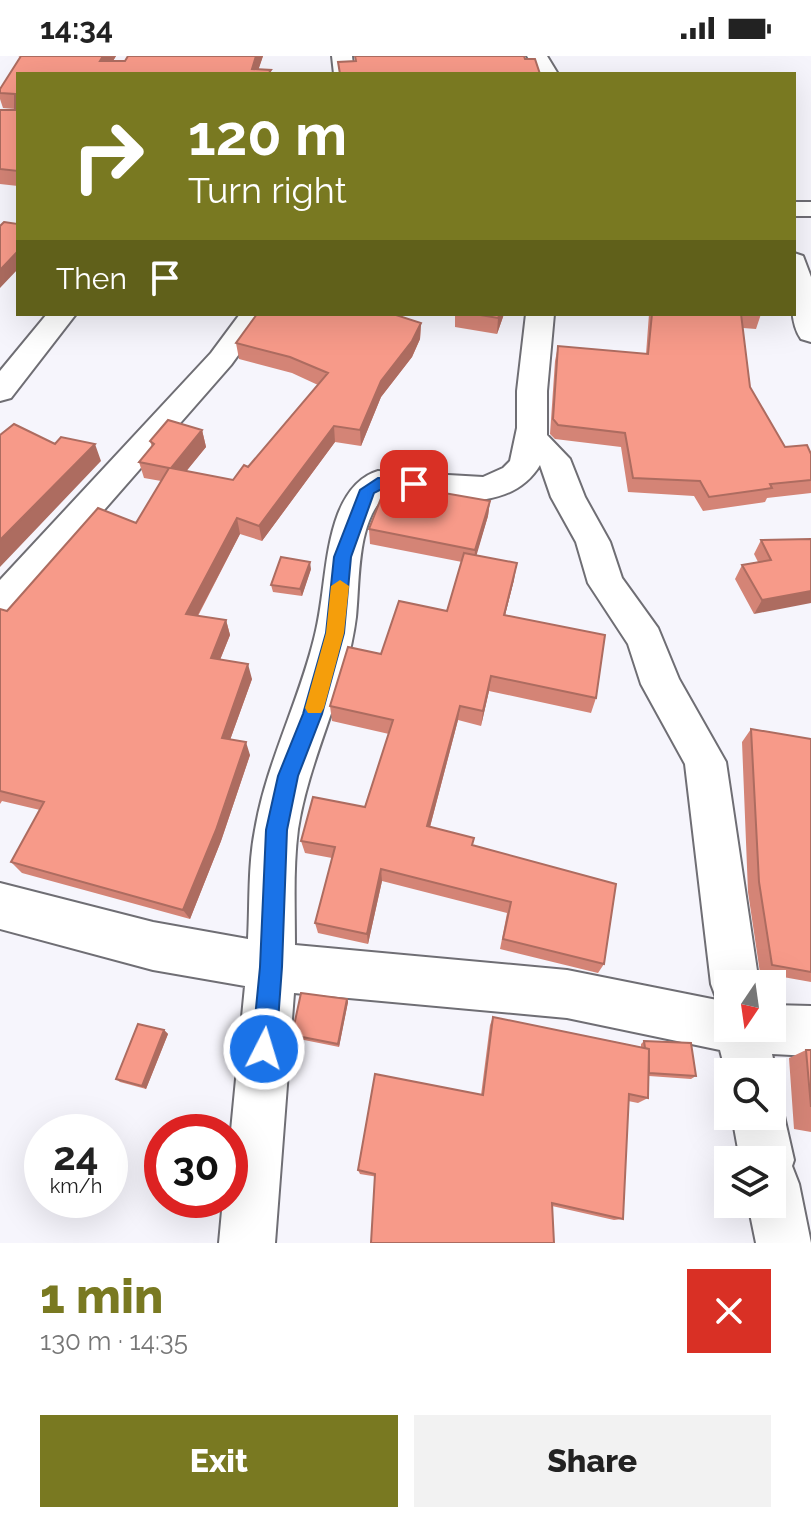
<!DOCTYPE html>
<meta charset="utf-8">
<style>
:root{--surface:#fff;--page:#f2f2f2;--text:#222;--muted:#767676;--accent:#797921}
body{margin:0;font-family:Raleway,sans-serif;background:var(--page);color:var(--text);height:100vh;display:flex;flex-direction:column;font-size:30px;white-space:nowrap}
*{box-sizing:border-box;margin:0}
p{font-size:26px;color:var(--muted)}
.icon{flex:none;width:44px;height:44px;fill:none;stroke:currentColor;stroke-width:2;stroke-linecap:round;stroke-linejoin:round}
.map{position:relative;height:1187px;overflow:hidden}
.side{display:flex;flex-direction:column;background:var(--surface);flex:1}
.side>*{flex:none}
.banner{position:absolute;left:16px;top:16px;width:780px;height:244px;border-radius:0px;box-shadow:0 8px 32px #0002;background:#797921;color:#fff;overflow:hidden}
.needle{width:52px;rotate:193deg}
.fabs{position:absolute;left:714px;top:914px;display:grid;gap:16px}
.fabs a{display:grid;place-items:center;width:72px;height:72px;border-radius:0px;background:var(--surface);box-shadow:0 8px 32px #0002;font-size:40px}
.speed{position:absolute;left:24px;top:1058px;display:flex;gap:16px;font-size:40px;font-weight:700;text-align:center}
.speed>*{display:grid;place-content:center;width:104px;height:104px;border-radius:50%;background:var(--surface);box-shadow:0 8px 32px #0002;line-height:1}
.speed small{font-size:20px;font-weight:400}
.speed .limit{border:12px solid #d22;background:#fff;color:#111}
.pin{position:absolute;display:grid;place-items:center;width:68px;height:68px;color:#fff;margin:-34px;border-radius:16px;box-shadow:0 4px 12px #0006}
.me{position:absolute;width:88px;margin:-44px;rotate:5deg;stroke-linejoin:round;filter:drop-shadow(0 0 6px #0008)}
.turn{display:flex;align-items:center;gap:28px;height:168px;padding:0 40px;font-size:36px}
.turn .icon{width:104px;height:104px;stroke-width:2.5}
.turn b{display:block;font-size:56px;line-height:68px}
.then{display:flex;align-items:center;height:76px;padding:0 40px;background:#0003;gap:16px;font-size:30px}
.round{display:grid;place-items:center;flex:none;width:84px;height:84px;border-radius:0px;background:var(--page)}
.summary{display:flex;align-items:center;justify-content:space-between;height:136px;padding:0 40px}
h1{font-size:48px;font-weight:800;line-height:60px;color:var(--accent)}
.button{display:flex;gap:16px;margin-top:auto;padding:16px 40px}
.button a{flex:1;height:92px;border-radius:0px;background:var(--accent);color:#fff;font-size:32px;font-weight:800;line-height:92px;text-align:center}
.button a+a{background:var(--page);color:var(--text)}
.status{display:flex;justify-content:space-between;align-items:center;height:56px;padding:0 40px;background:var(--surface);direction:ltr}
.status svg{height:22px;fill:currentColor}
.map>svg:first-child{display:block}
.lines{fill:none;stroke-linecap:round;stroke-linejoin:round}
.minor-casing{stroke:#6f6e74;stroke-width:4}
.minor{fill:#fff;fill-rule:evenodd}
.wall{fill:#d48476}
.shaded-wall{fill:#ad6c60}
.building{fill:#f79a89;stroke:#ad6c60;stroke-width:2}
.route{fill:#1a73e8;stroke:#114b97;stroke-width:2}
.slow{fill:#f59e0b}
</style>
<div class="status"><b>14:34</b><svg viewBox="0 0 49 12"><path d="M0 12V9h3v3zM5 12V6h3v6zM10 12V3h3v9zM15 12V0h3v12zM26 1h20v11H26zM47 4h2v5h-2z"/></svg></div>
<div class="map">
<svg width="811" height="1187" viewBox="0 0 811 1187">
<rect width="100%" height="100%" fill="#f6f5fc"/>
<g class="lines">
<g class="minor-casing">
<path id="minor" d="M 332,0 L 352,0 L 354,18 L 334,18 Z
M 527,0 L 547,0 L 558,18 L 538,18 Z
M 794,146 L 811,146 L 811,160 L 794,160 Z
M 794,197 L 803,200 L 811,221 L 811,286 L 801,283 C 786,262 794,224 794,197 Z
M 47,258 L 76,258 L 11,342 L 0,345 L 0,315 Z
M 240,258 L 268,258 L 231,309 L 13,558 L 0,562 L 0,524 L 211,297 Z
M 526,258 L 554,258 L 547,335 L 547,379 L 570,403 L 585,441 L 610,486 L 622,522 L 658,572 L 679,623 L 726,706 L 759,928 L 728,928 L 728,972 L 772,972 L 772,949 L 811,950 L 811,1000 L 772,998 L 776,1016 L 772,1025 L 772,1016 L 728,1016 L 728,1025 L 720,994 L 567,962 L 294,937 L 275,1187 L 219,1187 L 223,1144 L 230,1144 L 230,1085 L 245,930 L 153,914 L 0,873 L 0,827 L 153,866 L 248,883 C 250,847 248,810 255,774 C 266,708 298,648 314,583 C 325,542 323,498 338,458 C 346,438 358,421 378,415 L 483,421 L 503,412 L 510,405 L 517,372 L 517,335 ZM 540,409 L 551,441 L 576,486 L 588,527 L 628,588 L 641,628 L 685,708 L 711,928 L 717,944 L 567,914 L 295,889 C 295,851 293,812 298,773 C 309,701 347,634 356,561 C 360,524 356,466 386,439 C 436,442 509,461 540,409 Z
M 772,1040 L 777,1041 L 784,1060 L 794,1104 L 792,1110 L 799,1128 L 811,1187 L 756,1187 L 748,1148 L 772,1148 L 772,1104 L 740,1104 L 732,1060 L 772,1060 Z"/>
</g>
<use href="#minor" class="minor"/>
</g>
<path class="wall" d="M 18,0 L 116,0 L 113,5 L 125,5 L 128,0 L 263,0 L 258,14 L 271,14 L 271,18 L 18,18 L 18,130 L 0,128 L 0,54 L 15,54 L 15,53 L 3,52 L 0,43 L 0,33 L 21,1 Z
M 455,258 L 504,258 L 497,278 L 455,271 Z
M 649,258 L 761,258 L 756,273 L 743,272 L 750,331 L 785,391 L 811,398 L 811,437 L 767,442 L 765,446 L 703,455 L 694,440 L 628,436 L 621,391 L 555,383 L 550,378 L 555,305 L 558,290 L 646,298 Z
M 421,267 L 420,283 L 412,301 L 381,341 L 361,390 L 335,386 L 262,485 L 240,478 L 198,560 L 226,564 L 230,579 L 220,604 L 252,623 L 230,684 L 250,699 L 221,785 L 190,863 L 22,817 L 11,806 L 40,754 L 2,745 L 0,748 L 0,553 L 7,555 L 136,467 L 161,425 L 144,422 L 139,406 L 152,391 L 150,385 L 202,374 L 206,391 L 186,415 L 233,424 L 248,411 L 318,329 L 292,317 L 239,303 L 236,287 Z
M 490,445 L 488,460 L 476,499 L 514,524 L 505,559 L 596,642 L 591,657 L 489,635 L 481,670 L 458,664 L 430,771 L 473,789 L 604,908 L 598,917 L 500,893 L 507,857 L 382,825 L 368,888 L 318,877 L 315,867 L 332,802 L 305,797 L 301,785 L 365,751 L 389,678 L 332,665 L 330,650 L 381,598 L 447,555 L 462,506 L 370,488 L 369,473 Z
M 811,483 L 754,558 L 735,523 L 742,509 L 758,506 L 754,498 L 761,484 Z
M 311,513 L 302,540 L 273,536 L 271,529 Z
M 751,673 L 811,683 L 811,926 L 760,917 L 748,836 L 742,686 Z
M 347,943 L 348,946 L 339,991 L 294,982 L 292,979 Z
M 493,961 L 641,991 L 641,988 L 644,985 L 696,1020 L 691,1023 L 649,1020 L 648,1042 L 638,1047 L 628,1045 L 623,1163 L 614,1164 L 552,1150 L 360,1118 L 358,1114 L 481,1039 L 490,969 Z
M 164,974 L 168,978 L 146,1033 L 120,1026 L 116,1023 Z
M 806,994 L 811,994 L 811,1076 L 794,1073 L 789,1002 Z"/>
<path class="shaded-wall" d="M 103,0 L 116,0 L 105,18 L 100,5 Z
M 256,0 L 263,0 L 257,18 L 252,13 Z
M 18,195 L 18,213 L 0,232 L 0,214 Z
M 500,258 L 504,258 L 497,278 L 498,262 Z
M 421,267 L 420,283 L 412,301 L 381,341 L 361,390 L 360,374 L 381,325 Z
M 334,370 L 335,386 L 262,485 L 259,470 Z
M 202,374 L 206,391 L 176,428 L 171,412 Z
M 95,388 L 101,405 L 0,511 L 0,484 Z
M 490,445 L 488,460 L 474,508 L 475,494 Z
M 237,462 L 240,478 L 191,572 L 186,558 Z
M 310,506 L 311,513 L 302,540 L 300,533 Z
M 517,507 L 514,524 L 501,575 L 504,559 Z
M 811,535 L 811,547 L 754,558 L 762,544 Z
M 226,564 L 230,579 L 215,616 L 211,602 Z
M 248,608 L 252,623 L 226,695 L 222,682 Z
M 491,620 L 489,635 L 481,670 L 483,655 Z
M 460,650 L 458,664 L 427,782 L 427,770 Z
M 246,686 L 250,699 L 221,785 L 190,863 L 183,854 Z
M 381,813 L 382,825 L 368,888 L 367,878 Z
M 347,943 L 348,946 L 339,991 L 338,988 Z
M 164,974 L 168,978 L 146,1033 L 142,1030 Z"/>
<path class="building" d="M 21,0 L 103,0 L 100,5 L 125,5 L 128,0 L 256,0 L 252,13 L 271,14 L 268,18 L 18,18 L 18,115 L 0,113 L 0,54 L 15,54 L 15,38 L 0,37 L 0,33 Z
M 355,0 L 524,0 L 525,3 L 535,3 L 540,18 L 340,18 L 338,6 L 356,5 Z
M 4,166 L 18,168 L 18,195 L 0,214 L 0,170 Z
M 257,258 L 393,258 L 421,267 L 412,285 L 381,325 L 360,374 L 334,370 L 259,470 L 237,462 L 186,558 L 226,564 L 211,602 L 248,608 L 222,682 L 246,686 L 216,774 L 183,854 L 11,806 L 44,746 L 0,735 L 0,553 L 7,555 L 98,452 L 136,467 L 169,412 L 139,406 L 154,388 L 150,385 L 168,364 L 202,374 L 171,412 L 233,424 L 244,409 L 248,411 L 328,317 L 290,301 L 236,287 Z
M 474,258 L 500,258 L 498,262 Z
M 652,258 L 741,258 L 750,331 L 785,391 L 807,389 L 811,398 L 811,424 L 770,428 L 772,432 L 709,441 L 700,425 L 633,422 L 625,377 L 558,369 L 553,363 L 558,290 L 648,298 Z
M 14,368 L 55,388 L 61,381 L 95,388 L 0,484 L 0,379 Z
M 387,427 L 490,445 L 475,494 L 369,473 Z
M 811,483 L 811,535 L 762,544 L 742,509 L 771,504 L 761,484 Z
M 464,497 L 517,507 L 504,559 L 605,579 L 596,642 L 491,620 L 483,655 L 460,650 L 427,770 L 474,782 L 472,789 L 616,828 L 604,908 L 503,883 L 511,846 L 381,813 L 367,878 L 315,867 L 335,791 L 301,785 L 313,741 L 365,751 L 393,664 L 330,650 L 348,591 L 381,598 L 399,545 L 447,555 Z
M 281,501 L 310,506 L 300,533 L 271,529 Z
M 751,673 L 811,683 L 811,916 L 772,909 L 759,826 Z
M 301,937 L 347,943 L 338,988 L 292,979 Z
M 493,961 L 649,993 L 648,1042 L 629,1038 L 623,1163 L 552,1147 L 554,1187 L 371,1187 L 375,1118 L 358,1114 L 375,1018 L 483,1039 Z
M 138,968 L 164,974 L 142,1030 L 116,1023 Z
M 644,985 L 691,987 L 696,1020 L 649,1017 L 649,993 L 645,992 Z
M 806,994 L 811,994 L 811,1051 Z"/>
<path class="route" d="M 378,422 L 414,423 L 422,428 C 410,440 389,427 374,437 L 351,501 L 344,577 L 322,658 L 298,720 L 287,774 L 282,911 L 276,993 L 272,1002 L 264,1005 L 255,1002 L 252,993 L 260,911 L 266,774 L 278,720 L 303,658 L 326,577 L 334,501 L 360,434 Z"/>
<path class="slow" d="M 340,524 L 349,530 L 344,577 L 324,652 L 321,657 L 308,657 L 305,652 L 326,577 L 331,530 Z"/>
</svg>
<div class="fabs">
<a><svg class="needle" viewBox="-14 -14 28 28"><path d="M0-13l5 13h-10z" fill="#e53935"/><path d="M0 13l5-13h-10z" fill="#767676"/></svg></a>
<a><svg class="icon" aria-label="search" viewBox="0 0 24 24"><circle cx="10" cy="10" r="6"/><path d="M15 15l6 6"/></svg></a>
<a><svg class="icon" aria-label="layers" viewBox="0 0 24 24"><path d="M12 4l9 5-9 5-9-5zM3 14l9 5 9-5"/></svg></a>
</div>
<div class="speed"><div>24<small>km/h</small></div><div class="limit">30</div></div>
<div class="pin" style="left:414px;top:428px;background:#d93025"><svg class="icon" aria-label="arrive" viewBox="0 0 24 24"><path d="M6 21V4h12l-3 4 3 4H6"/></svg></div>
<svg class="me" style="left:264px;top:993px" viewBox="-20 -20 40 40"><circle r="17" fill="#1a73e8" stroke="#fff" stroke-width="3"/><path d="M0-11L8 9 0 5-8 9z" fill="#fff"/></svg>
<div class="banner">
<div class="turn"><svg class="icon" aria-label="right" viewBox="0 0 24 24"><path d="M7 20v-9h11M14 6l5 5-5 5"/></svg><div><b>120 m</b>Turn right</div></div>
<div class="then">Then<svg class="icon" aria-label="arrive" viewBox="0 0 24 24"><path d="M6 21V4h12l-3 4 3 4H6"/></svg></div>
</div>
</div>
<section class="side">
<div class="summary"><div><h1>1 min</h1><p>130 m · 14:35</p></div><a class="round" style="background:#d93025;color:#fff"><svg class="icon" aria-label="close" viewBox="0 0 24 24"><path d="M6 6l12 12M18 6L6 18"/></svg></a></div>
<div class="button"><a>Exit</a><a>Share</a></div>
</section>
